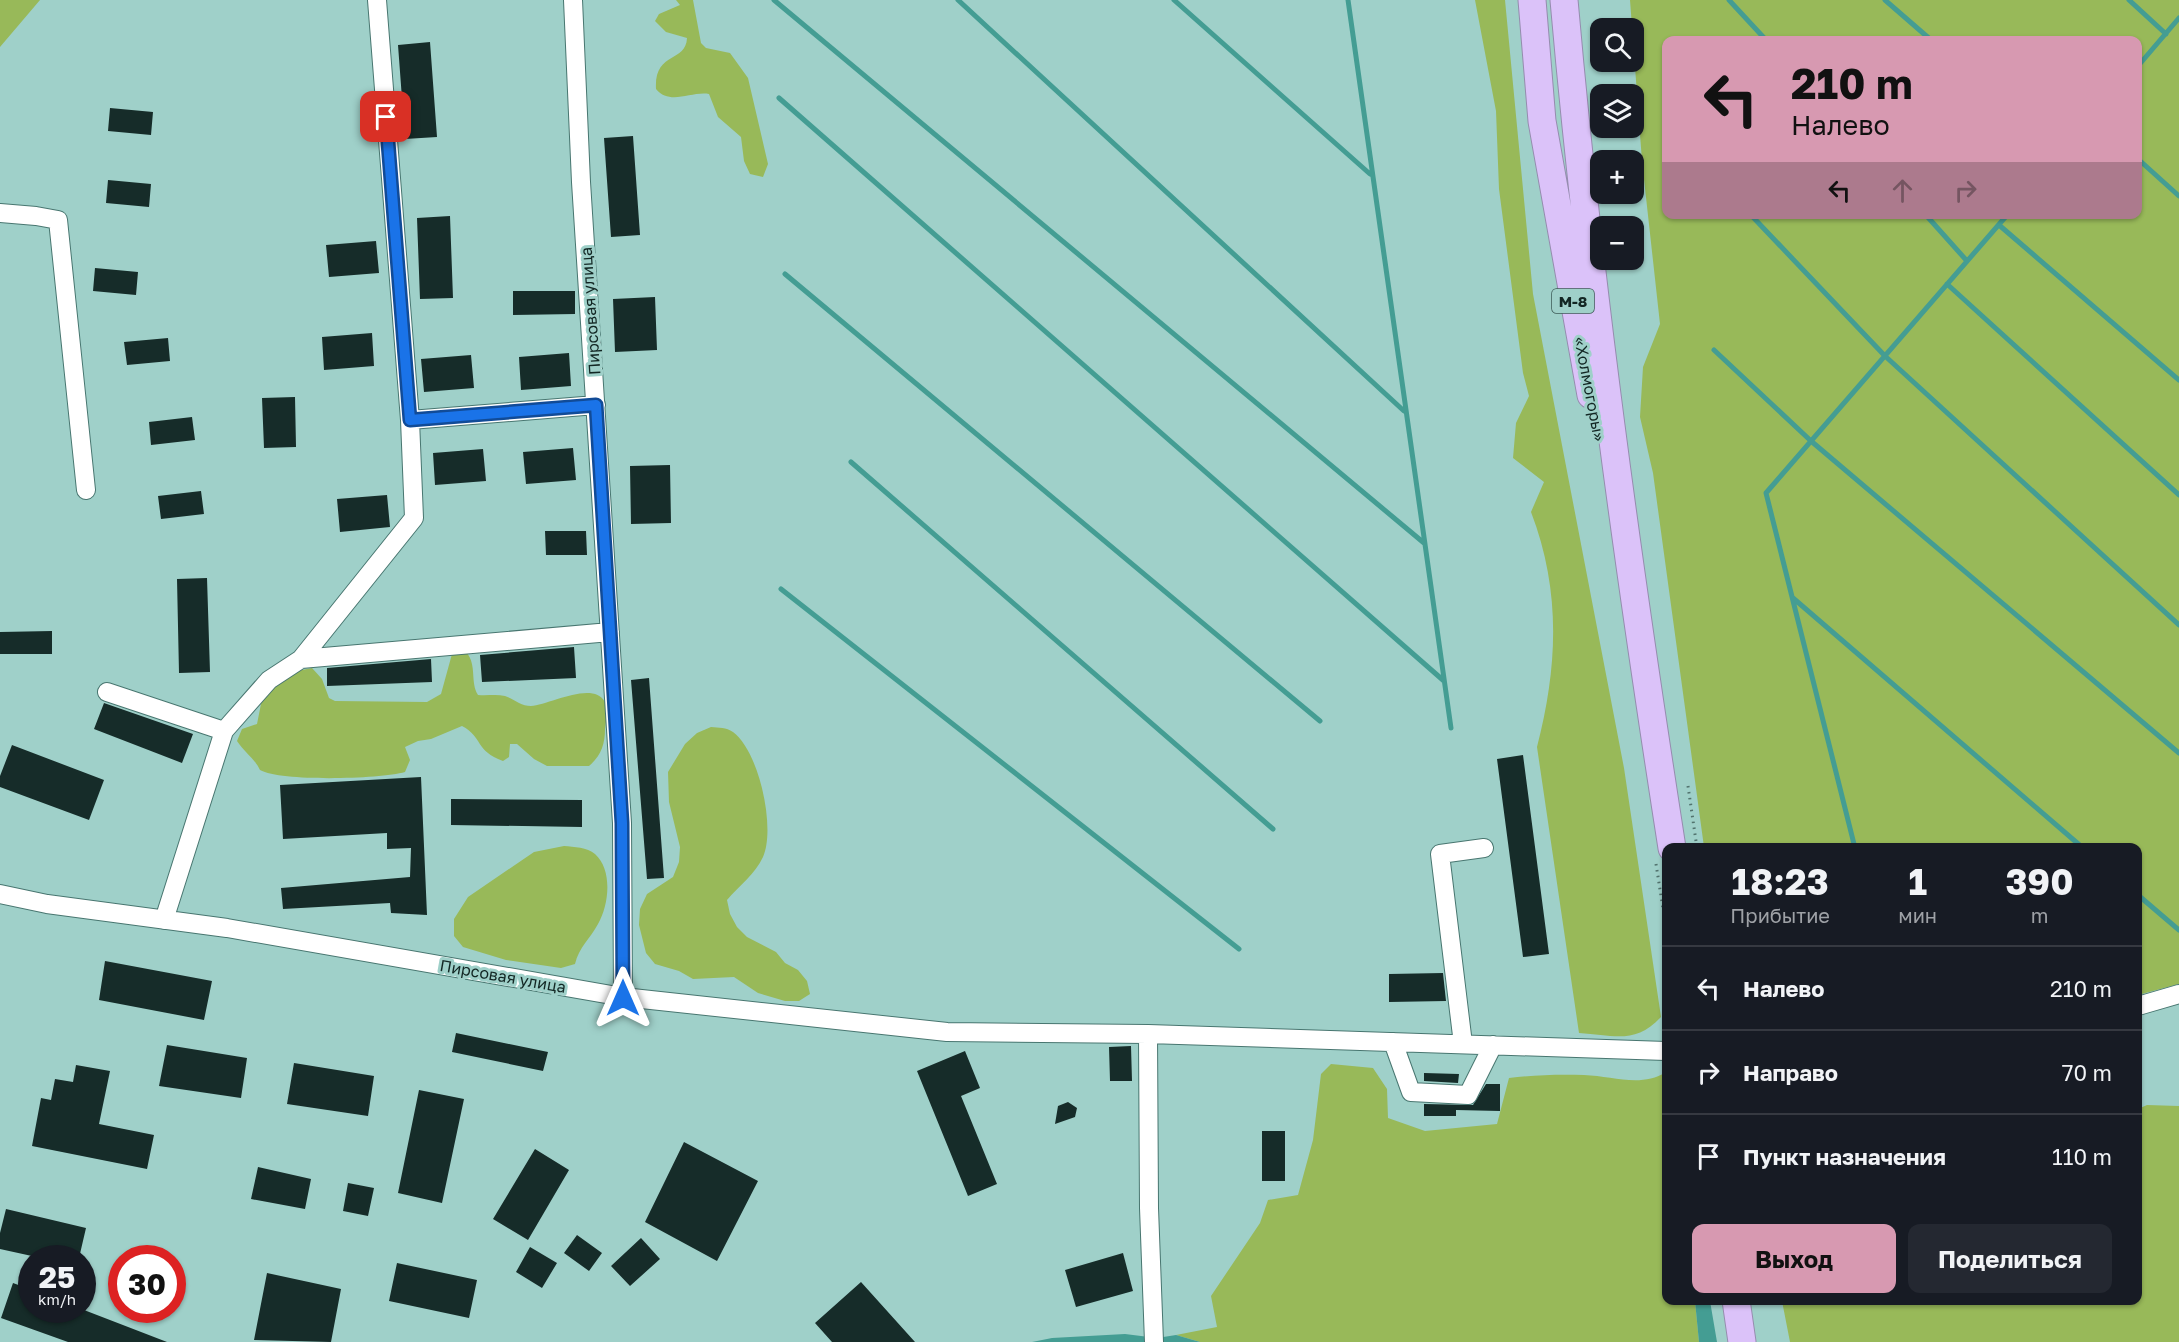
<!DOCTYPE html>
<html lang="ru">
<meta charset="utf-8">
<style>
:root{--surface:#171b24;--page:#242831;--text:#f1f3f6;--muted:#9ea1a6;--line:#363941;--accent:#d799b1}
body{margin:0;font-family:"Golos Text",sans-serif;background:var(--page);color:var(--text);height:100vh;display:flex;flex-direction:column;font-size:22px;white-space:nowrap}
*{box-sizing:border-box;margin:0}
p{font-size:20px;color:var(--muted)}
.icon{flex:none;width:33px;height:33px;fill:none;stroke:currentColor;stroke-width:2;stroke-linecap:round;stroke-linejoin:round}
.map{position:relative;flex:1;overflow:hidden}
.details{position:absolute;left:1662px;top:843px;width:480px;height:462px;display:flex;flex-direction:column;background:var(--surface);border-radius:12px;box-shadow:0 2px 4px #0004}
.details>*{flex:none}
.top-card{position:absolute;left:1662px;top:36px;width:480px;height:183px;border-radius:12px;box-shadow:0 2px 4px #0004;background:#d799b1;color:#111;overflow:hidden}
.fabs{position:absolute;left:1590px;top:18px;display:grid;gap:12px}
.fabs a{display:grid;place-items:center;width:54px;height:54px;border-radius:12px;background:var(--surface);box-shadow:0 2px 4px #0004;font-size:30px}
.speed{position:absolute;left:18px;top:1245px;display:flex;gap:12px;font-size:30px;font-weight:700;text-align:center}
.speed>*{display:grid;place-content:center;width:78px;height:78px;border-radius:50%;background:var(--surface);box-shadow:0 2px 4px #0004;line-height:1}
.speed small{font-size:15px;font-weight:400}
.speed .limit{border:9px solid #d22;background:#fff;color:#111}
.pin{position:absolute;display:grid;place-items:center;width:51px;height:51px;color:#fff;margin:-26px;border-radius:12px;box-shadow:0 3px 9px #0006}
.me{position:absolute;width:66px;margin:-33px;rotate:0deg;stroke-linejoin:round;filter:drop-shadow(0 0 4px #0008)}
.turn{display:flex;align-items:center;gap:21px;height:126px;padding:0 30px;font-size:27px}
.turn .icon{width:78px;height:78px;stroke-width:2.5}
.turn b{display:block;font-size:42px;line-height:51px}
.lanes{display:flex;align-items:center;height:57px;padding:0 30px;background:#0003;justify-content:center;gap:30px;direction:ltr}
.lanes .off{opacity:.35}
.eta{display:flex;justify-content:space-evenly;align-items:center;height:102px;text-align:center}
.eta b{font-size:36px;font-weight:700;line-height:42px}
.action{display:flex;gap:12px;margin-top:auto;padding:12px 30px}
.action a{flex:1;height:69px;border-radius:12px;background:var(--accent);color:#111;font-size:24px;font-weight:700;line-height:69px;text-align:center}
.action a+a{background:var(--page);color:var(--text)}
ul{padding:0;list-style:none}
li{display:flex;align-items:center;gap:18px;height:84px;padding:0 30px;border-top:2px solid var(--line)}
li div{flex:1}
li b{display:block;font-size:22px}
li em{font-style:normal}
.map>svg:first-child{display:block}
.green{fill:#98b959;fill-rule:evenodd}
.water{fill:#449d93}
.lines{fill:none;stroke-linecap:round;stroke-linejoin:round}
.stream{stroke:#449d93;stroke-width:5}
.building{fill:#162c29}
.minor-casing{stroke:#487670;stroke-width:20}
.highway-casing{stroke:#958cae;stroke-width:29}
.path{stroke:#52736e;stroke-width:3;stroke-dasharray:1.5 4.5;stroke-linecap:butt}
.minor{stroke:#fff;stroke-width:18}
.highway{stroke:#dbc2f9;stroke-width:27}
.route-casing{stroke:#114b97;stroke-width:15}
.route{stroke:#1a73e8;stroke-width:10}
.labels{text-anchor:middle;dominant-baseline:central;stroke-width:6;stroke-linejoin:round;paint-order:stroke}
.shield{fill:#9fd0c9;stroke:#3d5a56;stroke-width:1.5}
.shield-label{font-size:15px;font-weight:bold;fill:#132724}
.street-label{font-size:16px;fill:#132724;stroke:#9fd0c9}
</style>
<div class="map">
<svg width="2179" height="1342" viewBox="0 0 2179 1342">
<rect width="100%" height="100%" fill="#9fd0c9"/>
<path class="green" d="M 0,0 L 40,0 L 0,47 Z
M 676,0 L 693,0 L 701,43 L 706,48 L 730,53 L 748,78 L 768,164 L 763,177 L 750,174 L 744,161 L 741,137 L 718,117 L 709,94 C 691,91 670,106 656,89 C 654,51 686,63 687,38 L 666,32 L 655,21 L 659,14 L 680,5 Z
M 1475,0 L 1505,0 L 1533,294 L 1624,768 L 1661,1017 C 1635,1045 1614,1035 1579,1033 L 1537,747 C 1558,666 1561,590 1531,512 L 1544,482 L 1513,458 L 1516,423 L 1529,396 L 1523,373 L 1499,189 L 1496,111 Z
M 1630,0 L 2179,0 L 2179,984 L 2138,995 L 2138,848 L 1704,847 L 1653,473 L 1640,417 L 1643,367 L 1660,324 L 1642,161 ZM 1666,40 L 2138,40 L 2138,214 L 1666,214 Z
M 467,653 C 477,666 470,682 478,695 C 487,696 496,694 505,696 C 514,699 521,706 531,706 C 549,705 593,680 605,702 C 609,710 606,720 605,729 C 605,744 601,756 589,766 L 547,766 L 534,759 L 517,744 L 510,744 L 509,757 L 503,761 C 475,751 483,737 462,726 L 431,739 L 418,741 L 405,747 L 410,760 L 405,772 C 380,779 282,782 260,770 C 255,759 244,752 237,741 L 242,729 L 257,724 L 263,694 L 297,671 L 312,668 L 322,679 L 329,698 L 335,701 L 427,702 L 441,694 L 452,654 Z
M 711,727 C 719,728 726,727 733,732 C 759,751 776,828 763,857 C 755,874 739,886 727,900 L 730,914 L 737,927 L 747,937 L 776,952 L 785,963 L 798,970 L 807,981 L 810,994 L 799,1001 L 785,1001 L 758,993 L 734,977 L 693,979 L 679,971 L 655,964 L 646,953 L 639,925 L 640,909 L 647,894 L 673,877 L 679,862 L 680,847 L 669,802 L 668,772 L 685,744 L 697,733 Z
M 564,846 C 574,847 587,847 595,854 C 613,870 609,905 598,924 C 590,939 579,947 575,964 L 561,968 L 506,960 L 463,947 L 454,936 L 454,919 L 468,897 L 534,852 Z
M 1331,1064 L 1373,1068 L 1387,1089 L 1388,1118 L 1425,1131 L 1497,1124 L 1509,1078 C 1534,1075 1559,1074 1584,1075 C 1613,1076 1641,1088 1666,1072 L 1666,1300 L 1695,1301 L 1699,1342 L 1200,1342 L 1176,1335 L 1217,1327 L 1211,1296 L 1260,1223 L 1268,1200 L 1298,1195 L 1313,1140 L 1321,1074 Z
M 2147,1105 L 2179,1106 L 2179,1342 L 1790,1342 L 1782,1301 L 2138,1300 L 2138,1109 Z"/>
<path class="water" d="M 1695,1301 L 1710,1301 L 1717,1342 L 1699,1342 Z
M 1125,1334 L 1157,1338 L 1176,1335 L 1200,1342 L 1032,1342 L 1052,1338 Z"/>
<g class="lines">
<path class="stream" d="M 774,0 L 1424,543
M 958,0 L 1404,411
M 1174,0 L 1370,174
M 1348,0 L 1451,728
M 1729,0 L 1766,40
M 1885,0 L 1931,40
M 2129,0 L 2166,34
M 2138,66 L 2179,18
M 779,98 L 1444,681
M 2138,159 L 2179,196
M 1750,214 L 1885,356 L 2179,625
M 1925,214 L 1967,261
M 1999,225 L 2179,380
M 785,274 L 1320,721
M 1947,284 L 2179,495
M 1714,350 L 1811,441 L 2179,753
M 851,462 L 1273,829
M 781,589 L 1239,949
M 1793,598 L 2083,848
M 1855,848 L 1766,493 L 2008,214
M 2138,895 L 2179,930"/>
</g>
<path class="building" d="M 430,42 L 437,137 L 405,139 L 398,45 Z
M 110,108 L 153,112 L 151,135 L 108,131 Z
M 633,136 L 640,235 L 611,237 L 604,138 Z
M 108,180 L 151,184 L 149,207 L 106,203 Z
M 450,216 L 453,298 L 420,299 L 417,218 Z
M 376,241 L 379,273 L 329,277 L 326,245 Z
M 95,268 L 138,272 L 136,295 L 93,291 Z
M 513,291 L 575,291 L 575,314 L 513,315 Z
M 655,297 L 657,350 L 615,352 L 613,299 Z
M 372,333 L 374,366 L 324,370 L 322,337 Z
M 168,338 L 170,361 L 127,365 L 124,342 Z
M 569,353 L 571,386 L 521,390 L 519,357 Z
M 471,355 L 474,388 L 424,392 L 421,359 Z
M 295,397 L 296,447 L 264,448 L 262,398 Z
M 192,417 L 195,440 L 151,445 L 149,422 Z
M 573,448 L 576,480 L 526,484 L 523,452 Z
M 483,449 L 486,481 L 435,485 L 433,453 Z
M 670,465 L 671,523 L 631,524 L 630,466 Z
M 201,491 L 204,514 L 161,519 L 158,496 Z
M 387,495 L 390,527 L 340,532 L 337,499 Z
M 545,531 L 586,531 L 587,555 L 546,555 Z
M 207,578 L 210,672 L 179,673 L 177,579 Z
M 52,631 L 52,654 L 0,654 L 0,632 Z
M 574,647 L 576,678 L 482,682 L 480,655 Z
M 431,659 L 432,682 L 327,686 L 327,668 Z
M 649,678 L 664,878 L 647,879 L 631,680 Z
M 104,703 L 193,734 L 182,763 L 94,729 Z
M 12,745 L 104,780 L 89,820 L 0,787 L 0,776 Z
M 1523,755 L 1549,954 L 1523,957 L 1497,759 Z
M 421,777 L 427,915 L 391,913 L 390,903 L 283,909 L 281,888 L 410,877 L 411,848 L 387,849 L 387,833 L 283,839 L 280,785 Z
M 451,799 L 582,800 L 582,827 L 451,825 Z
M 105,961 L 212,981 L 204,1020 L 99,1000 Z
M 1443,973 L 1446,1001 L 1389,1002 L 1389,974 Z
M 456,1033 L 548,1052 L 543,1071 L 452,1052 Z
M 167,1045 L 247,1058 L 241,1098 L 159,1086 Z
M 1131,1046 L 1132,1081 L 1110,1081 L 1109,1047 Z
M 965,1051 L 980,1088 L 961,1096 L 997,1184 L 968,1196 L 917,1071 Z
M 294,1063 L 374,1076 L 368,1116 L 287,1104 Z
M 76,1065 L 110,1071 L 99,1124 L 154,1135 L 147,1169 L 32,1146 L 41,1098 L 51,1100 L 55,1079 L 73,1082 Z
M 1424,1073 L 1459,1074 L 1458,1083 L 1424,1081 Z
M 1486,1084 L 1500,1084 L 1500,1111 L 1456,1110 L 1456,1116 L 1424,1116 L 1424,1104 L 1473,1105 Z
M 419,1090 L 464,1099 L 442,1203 L 398,1193 Z
M 1068,1102 L 1077,1108 L 1075,1117 L 1055,1124 L 1058,1106 Z
M 1262,1131 L 1285,1131 L 1285,1181 L 1262,1181 Z
M 684,1142 L 758,1181 L 717,1261 L 645,1222 Z
M 535,1149 L 569,1170 L 528,1240 L 493,1219 Z
M 258,1167 L 311,1179 L 305,1209 L 251,1199 Z
M 348,1183 L 374,1188 L 368,1216 L 343,1211 Z
M 6,1209 L 86,1228 L 79,1258 L 41,1258 L 0,1249 L 0,1233 Z
M 577,1235 L 602,1253 L 589,1271 L 564,1253 Z
M 641,1238 L 660,1259 L 630,1286 L 611,1266 Z
M 530,1247 L 557,1263 L 542,1288 L 516,1272 Z
M 1123,1253 L 1133,1291 L 1076,1307 L 1065,1270 Z
M 397,1263 L 477,1280 L 469,1318 L 389,1301 Z
M 267,1273 L 341,1289 L 331,1342 L 254,1340 Z
M 861,1282 L 915,1342 L 832,1342 L 815,1323 Z
M 13,1283 L 32,1290 L 32,1310 L 84,1310 L 167,1342 L 68,1342 L 1,1318 Z"/>
<g class="lines">
<g class="minor-casing">
<path id="minor" d="M 377,0 L 410,420 L 596,405
M 573,0 L 581,182 L 622,823 L 623,997
M 0,213 L 36,216 L 58,220 L 86,490
M 301,659 L 610,632
M 107,692 L 224,731 L 269,680 L 301,659 L 414,518 L 410,420
M 0,894 L 47,904 L 227,928 L 623,997 L 947,1032 L 1148,1034 L 1666,1051
M 164,920 L 224,731
M 2138,1006 L 2179,994
M 1148,1034 L 1149,1208 L 1154,1342
M 1393,1042 L 1411,1092 L 1468,1095 L 1493,1045
M 1463,1044 L 1440,854 L 1484,848"/>
</g>
<g class="highway-casing">
<path id="highway" d="M 1532,0 L 1542,121 L 1591,395
M 1564,0 C 1589,284 1628,566 1672,848
M 1736,1300 L 1742,1342"/>
</g>
<path class="path" d="M 1688,786 L 1697,848
M 1656,864 L 1664,915"/>
<use href="#minor" class="minor"/>
<use href="#highway" class="highway"/>
</g>
<g class="lines">
<g class="route-casing">
<path id="route" d="M 386,117 L 410,420 L 596,405 L 622,823 L 623,998"/>
</g>
<use href="#route" class="route"/>
</g>
<g class="labels">
<rect class="shield" x="1552" y="289" width="42" height="24" rx="4.5"/>
<g class="shield-label">
<text x="1573" y="301">М-8</text>
</g>
<g class="street-label">
<text transform="translate(590 311) rotate(-94)">Пирсовая улица</text>
<text transform="translate(1590 389) rotate(79)">«Холмогоры»</text>
<text transform="translate(503 976) rotate(10)">Пирсовая улица</text>
</g>
</g>
</svg>
<div class="fabs">
<a><svg class="icon" aria-label="search" viewBox="0 0 24 24"><circle cx="10" cy="10" r="6"/><path d="M15 15l6 6"/></svg></a>
<a><svg class="icon" aria-label="layers" viewBox="0 0 24 24"><path d="M12 4l9 5-9 5-9-5zM3 14l9 5 9-5"/></svg></a>
<a>+</a>
<a>−</a>
</div>
<div class="speed"><div>25<small>km/h</small></div><div class="limit">30</div></div>
<div class="pin" style="left:386px;top:117px;background:#d93025"><svg class="icon" aria-label="arrive" viewBox="0 0 24 24"><path d="M6 21V4h12l-3 4 3 4H6"/></svg></div>
<svg class="me" style="left:623px;top:998px" viewBox="-20 -20 40 40"><path d="M0-17L14 15 0 8-14 15z" fill="#1a73e8" stroke="#fff" stroke-width="4"/></svg>
<div class="top-card">
<div class="turn"><svg class="icon" aria-label="left" viewBox="0 0 24 24"><path d="M17 20v-9H6M10 6l-5 5 5 5"/></svg><div><b>210 m</b>Налево</div></div>
<div class="lanes"><svg class="icon" aria-label="left" viewBox="0 0 24 24"><path d="M17 20v-9H6M10 6l-5 5 5 5"/></svg><svg class="icon off" aria-label="ahead" viewBox="0 0 24 24"><path d="M12 20V5M6 11l6-6 6 6"/></svg><svg class="icon off" aria-label="right" viewBox="0 0 24 24"><path d="M7 20v-9h11M14 6l5 5-5 5"/></svg></div>
</div>
<section class="details">
<div class="eta">
<div><b>18:23</b><p>Прибытие</p></div>
<div><b>1</b><p>мин</p></div>
<div><b>390</b><p>m</p></div>
</div>
<ul>
<li><svg class="icon" aria-label="left" viewBox="0 0 24 24"><path d="M17 20v-9H6M10 6l-5 5 5 5"/></svg><div><b>Налево</b></div><em>210 m</em></li>
<li><svg class="icon" aria-label="right" viewBox="0 0 24 24"><path d="M7 20v-9h11M14 6l5 5-5 5"/></svg><div><b>Направо</b></div><em>70 m</em></li>
<li><svg class="icon" aria-label="arrive" viewBox="0 0 24 24"><path d="M6 21V4h12l-3 4 3 4H6"/></svg><div><b>Пункт назначения</b></div><em>110 m</em></li>
</ul>
<div class="action"><a>Выход</a><a>Поделиться</a></div>
</section>
</div>
